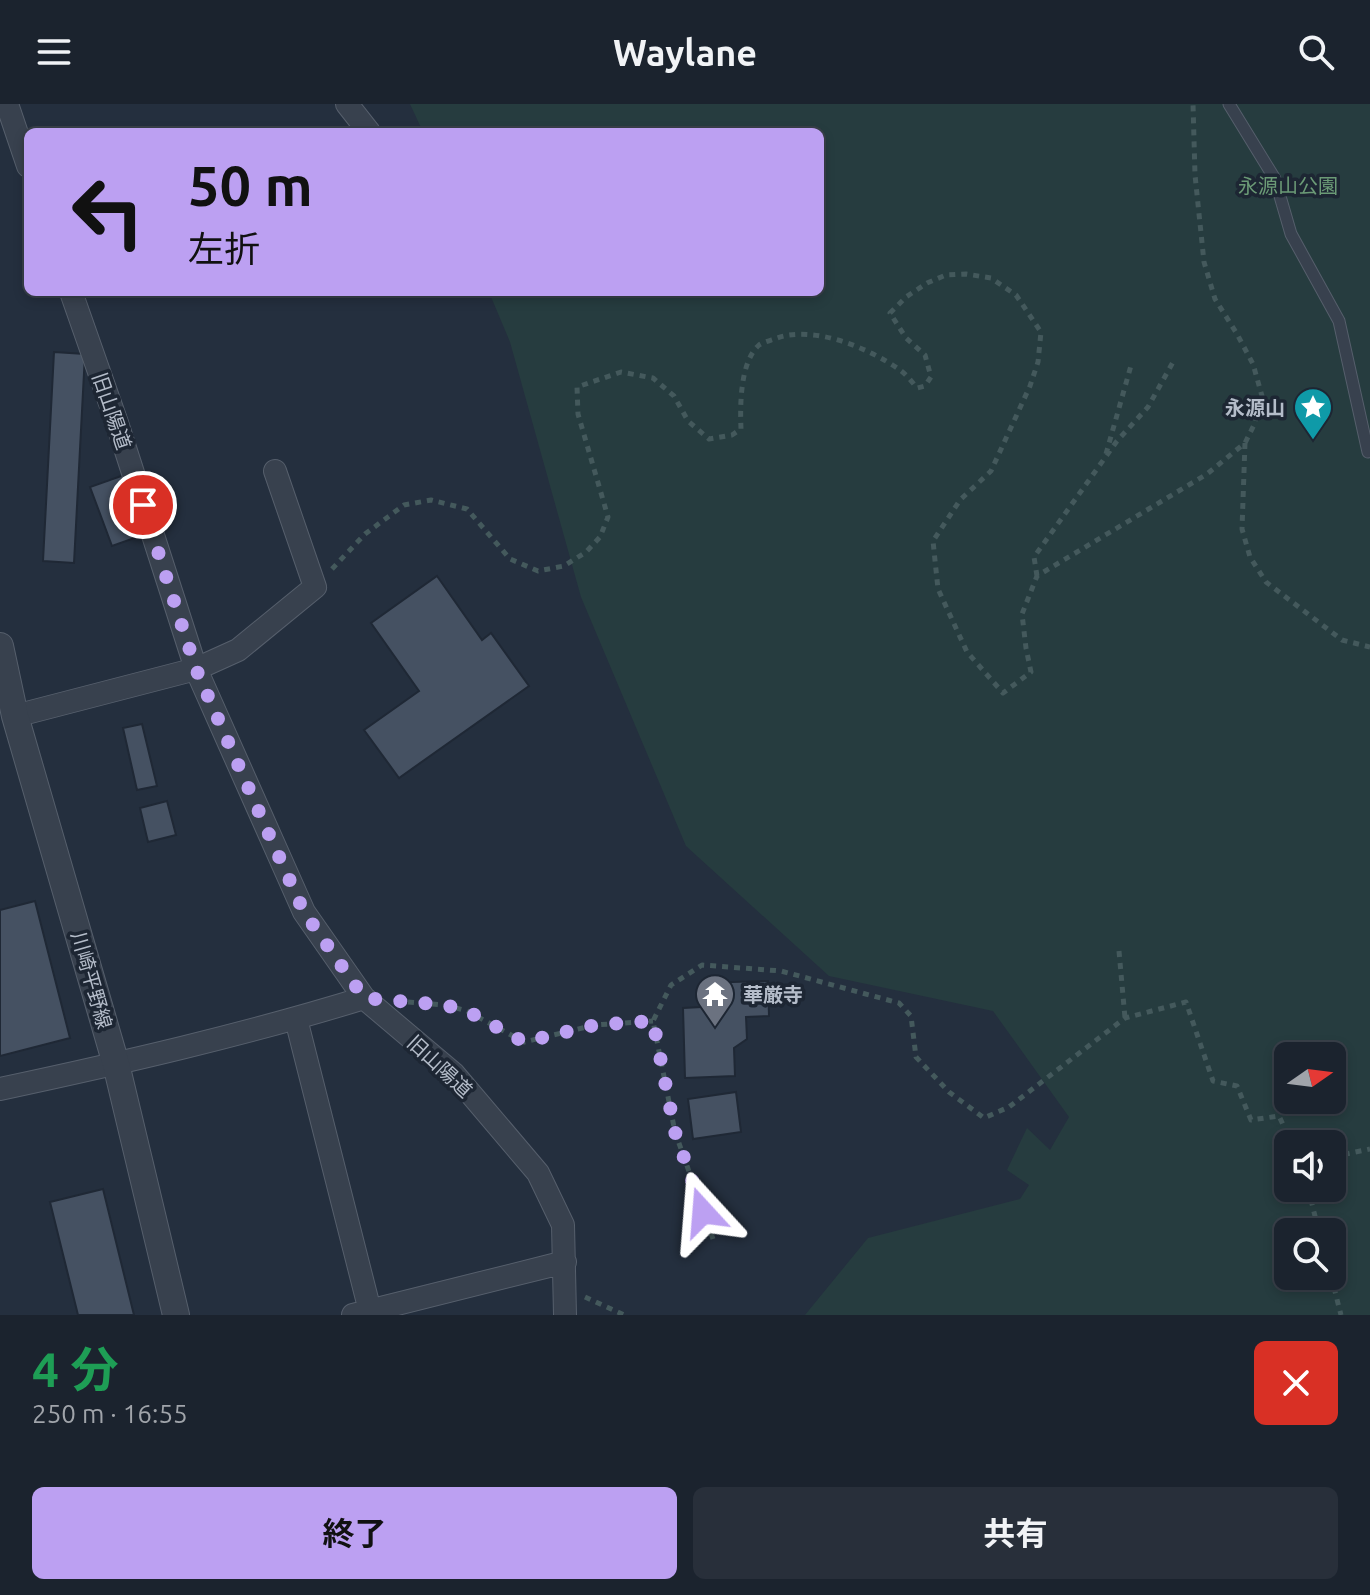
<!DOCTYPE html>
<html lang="ja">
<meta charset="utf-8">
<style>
:root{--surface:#1b232e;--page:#282f3a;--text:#f1f3f6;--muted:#a0a4aa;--line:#39404a;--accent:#bca0f2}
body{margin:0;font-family:Ubuntu,"Noto Sans JP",sans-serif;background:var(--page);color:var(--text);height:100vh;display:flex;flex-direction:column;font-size:30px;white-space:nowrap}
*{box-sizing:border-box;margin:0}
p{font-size:26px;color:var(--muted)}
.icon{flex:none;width:44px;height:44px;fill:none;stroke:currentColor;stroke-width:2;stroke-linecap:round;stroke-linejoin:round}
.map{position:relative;height:1211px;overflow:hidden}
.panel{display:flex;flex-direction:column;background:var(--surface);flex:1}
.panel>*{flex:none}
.banner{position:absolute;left:24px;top:24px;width:800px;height:168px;border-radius:12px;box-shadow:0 4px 12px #0003,0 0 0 2px var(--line);background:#bca0f2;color:#111;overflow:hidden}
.needle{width:52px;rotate:76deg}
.tools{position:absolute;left:1274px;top:938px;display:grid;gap:16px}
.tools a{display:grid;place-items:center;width:72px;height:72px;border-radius:12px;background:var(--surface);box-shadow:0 4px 12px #0003,0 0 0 2px var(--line);font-size:40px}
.pin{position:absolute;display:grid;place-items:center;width:68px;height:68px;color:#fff;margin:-34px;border:4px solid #fff;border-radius:50%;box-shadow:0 2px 8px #0007}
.me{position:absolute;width:88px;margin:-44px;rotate:341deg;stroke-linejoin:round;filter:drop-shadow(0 0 6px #0008)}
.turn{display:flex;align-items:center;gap:28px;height:168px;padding:0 32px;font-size:36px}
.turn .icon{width:104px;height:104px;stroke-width:2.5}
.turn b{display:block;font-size:56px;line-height:68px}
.round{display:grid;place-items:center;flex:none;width:84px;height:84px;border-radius:12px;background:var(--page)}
.headline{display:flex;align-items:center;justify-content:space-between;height:136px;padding:0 32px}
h1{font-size:48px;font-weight:700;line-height:60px;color:#1e9e55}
.primary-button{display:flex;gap:16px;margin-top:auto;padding:16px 32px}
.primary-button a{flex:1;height:92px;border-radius:12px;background:var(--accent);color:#111;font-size:32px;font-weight:700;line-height:92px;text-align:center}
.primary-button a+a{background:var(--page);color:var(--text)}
header{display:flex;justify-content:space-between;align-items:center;height:104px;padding:0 32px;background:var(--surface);font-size:36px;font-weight:700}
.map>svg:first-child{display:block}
.green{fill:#263c3f;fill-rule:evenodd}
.building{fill:#455162;stroke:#1f2835;stroke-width:2}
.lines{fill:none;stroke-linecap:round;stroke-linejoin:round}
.service-casing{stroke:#565f6c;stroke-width:13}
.minor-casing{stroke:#565f6c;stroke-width:24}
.tertiary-casing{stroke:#565f6c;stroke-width:28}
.path{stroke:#44595c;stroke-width:5;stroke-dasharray:6 6;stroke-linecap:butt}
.service{stroke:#38414e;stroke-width:11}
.minor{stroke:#38414e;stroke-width:22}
.tertiary{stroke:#38414e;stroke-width:26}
.route{stroke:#bca0f2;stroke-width:14;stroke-dasharray:0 25.2}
.labels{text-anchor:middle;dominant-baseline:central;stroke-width:7;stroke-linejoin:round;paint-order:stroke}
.park-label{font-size:20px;fill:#6b9a76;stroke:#1d2633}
.poi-label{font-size:20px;font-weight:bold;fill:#b4bcc9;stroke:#1d2633;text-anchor:end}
.street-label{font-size:20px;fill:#b4bcc9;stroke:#1d2633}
</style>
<header><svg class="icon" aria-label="menu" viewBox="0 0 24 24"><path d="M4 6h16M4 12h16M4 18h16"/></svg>Waylane<svg class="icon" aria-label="search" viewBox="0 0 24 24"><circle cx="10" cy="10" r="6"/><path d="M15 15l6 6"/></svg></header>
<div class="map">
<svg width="1370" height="1211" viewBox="0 0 1370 1211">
<rect width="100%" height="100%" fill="#242f3e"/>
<path class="green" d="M 410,0 L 1370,0 L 1370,1211 L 805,1211 L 868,1134 L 1020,1095 L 1029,1081 L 1007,1066 L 1027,1024 L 1050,1046 L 1069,1013 L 993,907 L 829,872 L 686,742 L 581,493 L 510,238 L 489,188 L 820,188 L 820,28 L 423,28 ZM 1288,952 L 1332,952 L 1332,996 L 1288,996 ZM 1288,1040 L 1332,1040 L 1332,1084 L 1288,1084 ZM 1288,1128 L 1332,1128 L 1332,1172 L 1288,1172 Z"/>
<path class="building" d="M 54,248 L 85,250 L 74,459 L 43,457 Z
M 124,371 L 146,430 L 112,442 L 90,383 Z
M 437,472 L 482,536 L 491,529 L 529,582 L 399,674 L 364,626 L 419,587 L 371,519 Z
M 142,620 L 157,682 L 137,686 L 123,624 Z
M 167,697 L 176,731 L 148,738 L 140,704 Z
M 35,797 L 70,934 L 0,952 L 0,806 Z
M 768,877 L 769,912 L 746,913 L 747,935 L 734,944 L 735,972 L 685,974 L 683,904 L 701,903 L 701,879 Z
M 736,988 L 741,1028 L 693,1035 L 688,995 Z
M 103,1085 L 134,1211 L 78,1211 L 50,1098 Z"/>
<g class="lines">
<g class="service-casing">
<path id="service" d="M 1229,0 L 1275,75 L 1291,130 L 1339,217 L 1368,348"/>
</g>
<g class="minor-casing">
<path id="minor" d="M 7,0 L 28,62
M 347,0 L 369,28
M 71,188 L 117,319 L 196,565 L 304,808 L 364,894 L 454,970 L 538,1069 L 563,1121 L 565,1211
M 15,612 L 196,565 L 238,546 L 315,483 L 275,367
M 296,915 L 370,1207
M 0,985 C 122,959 244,931 364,894
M 353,1211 L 565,1158"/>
</g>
<g class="tertiary-casing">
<path id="tertiary" d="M 0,542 L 15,612 L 116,960 L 176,1211"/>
</g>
<path class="path" d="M 1245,339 L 1242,425 L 1250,453 L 1266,478 L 1342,536 L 1370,543
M 1106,350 L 1132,258
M 332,465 L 365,430 L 404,401 L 431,396 L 467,405 L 510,455 L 538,467 L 564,462 L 586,448 L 600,433 L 608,413 L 578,310 L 577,283 L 621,268 L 653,274 L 674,292 L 688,317 L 709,335 L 732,331 L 741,325 C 740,301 740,258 759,241 C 763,238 772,236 777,234 C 814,221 869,244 900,266 C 907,271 912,278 917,284 L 925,282 L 931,273 L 925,251 L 906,234 L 890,209 L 906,193 L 927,179 L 946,171 L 966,170 L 991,174 L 1016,191 L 1041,228 L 1038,258 L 1030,282 L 991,367 L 960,396 L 933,437 L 938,485 L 967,548 L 1003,589 L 1031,568 L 1026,544 L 1022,510 L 1037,472 L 1207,370 L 1245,339 L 1254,321 L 1262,292 L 1253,260 L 1237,230 L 1215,195 L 1204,158 L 1195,71 L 1193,0
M 1037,472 L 1034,453 L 1117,337 L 1148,303 L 1173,258
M 1119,847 L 1125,914
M 408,898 L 445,901 L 467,907 L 524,938 L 595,921 L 653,917
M 1332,1053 L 1370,1045
M 1308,1084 L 1319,1128
M 713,1135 L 675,1028 L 653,917 L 671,881 L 702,861 L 781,867 L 899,899 L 911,912 L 916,953 L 949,988 L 984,1014 L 1009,1003 L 1125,914 L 1186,898 L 1213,977 L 1237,982 L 1251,1016 L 1279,1012 L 1292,1040
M 1331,1172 L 1341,1211
M 585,1193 L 624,1211"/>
<use href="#service" class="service"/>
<use href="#minor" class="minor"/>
<use href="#tertiary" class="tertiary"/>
</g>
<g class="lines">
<path class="route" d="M 143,401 L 196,565 L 267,726 L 304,808 L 364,894 L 445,901 L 467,907 L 524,938 L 595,921 L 653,917 L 675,1028 L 703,1108"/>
</g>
<defs>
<g id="sight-pin" transform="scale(2)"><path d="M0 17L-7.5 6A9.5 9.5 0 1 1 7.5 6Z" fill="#0f9aa8" stroke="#1d2633"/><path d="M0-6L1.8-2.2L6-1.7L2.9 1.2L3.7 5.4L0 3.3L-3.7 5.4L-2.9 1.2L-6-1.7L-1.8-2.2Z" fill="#fff"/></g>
<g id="temple-pin" transform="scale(2)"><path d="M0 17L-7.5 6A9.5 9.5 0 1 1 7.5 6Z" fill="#6b7280" stroke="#1d2633"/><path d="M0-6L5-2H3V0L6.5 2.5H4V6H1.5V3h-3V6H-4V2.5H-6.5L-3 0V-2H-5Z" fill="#fff"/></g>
</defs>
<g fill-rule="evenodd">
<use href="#sight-pin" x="1313" y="303"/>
<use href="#temple-pin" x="715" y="890"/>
</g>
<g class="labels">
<g class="park-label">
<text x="1288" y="81">永源山公園</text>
</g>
<g class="poi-label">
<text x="1285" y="303">永源山</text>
<text x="743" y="890" text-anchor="start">華厳寺</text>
</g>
<g class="street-label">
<text transform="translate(112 307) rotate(71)">旧山陽道</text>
<text transform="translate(92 876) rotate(74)">川崎平野線</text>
<text transform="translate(440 962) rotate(43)">旧山陽道</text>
</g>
</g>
</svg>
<div class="tools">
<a><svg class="needle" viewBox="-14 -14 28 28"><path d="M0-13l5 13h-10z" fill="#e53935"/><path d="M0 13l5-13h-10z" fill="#a0a4aa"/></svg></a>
<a><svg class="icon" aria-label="sound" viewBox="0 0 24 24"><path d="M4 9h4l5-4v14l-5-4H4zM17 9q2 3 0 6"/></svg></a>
<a><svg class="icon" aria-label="search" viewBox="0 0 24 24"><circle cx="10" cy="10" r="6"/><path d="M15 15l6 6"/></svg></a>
</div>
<div class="pin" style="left:143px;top:401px;background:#d93025"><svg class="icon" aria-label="arrive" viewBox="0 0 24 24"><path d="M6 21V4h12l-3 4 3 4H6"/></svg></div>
<svg class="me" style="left:703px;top:1108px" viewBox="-20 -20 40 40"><path d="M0-17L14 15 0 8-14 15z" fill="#bca0f2" stroke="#fff" stroke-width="4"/></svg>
<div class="banner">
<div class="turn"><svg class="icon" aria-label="left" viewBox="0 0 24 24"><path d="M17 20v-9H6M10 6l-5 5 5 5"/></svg><div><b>50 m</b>左折</div></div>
</div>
</div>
<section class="panel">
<div class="headline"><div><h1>4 分</h1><p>250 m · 16:55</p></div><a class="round" style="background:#d93025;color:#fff"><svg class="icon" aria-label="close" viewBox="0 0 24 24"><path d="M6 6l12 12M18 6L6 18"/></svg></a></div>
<div class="primary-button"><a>終了</a><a>共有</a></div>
</section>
